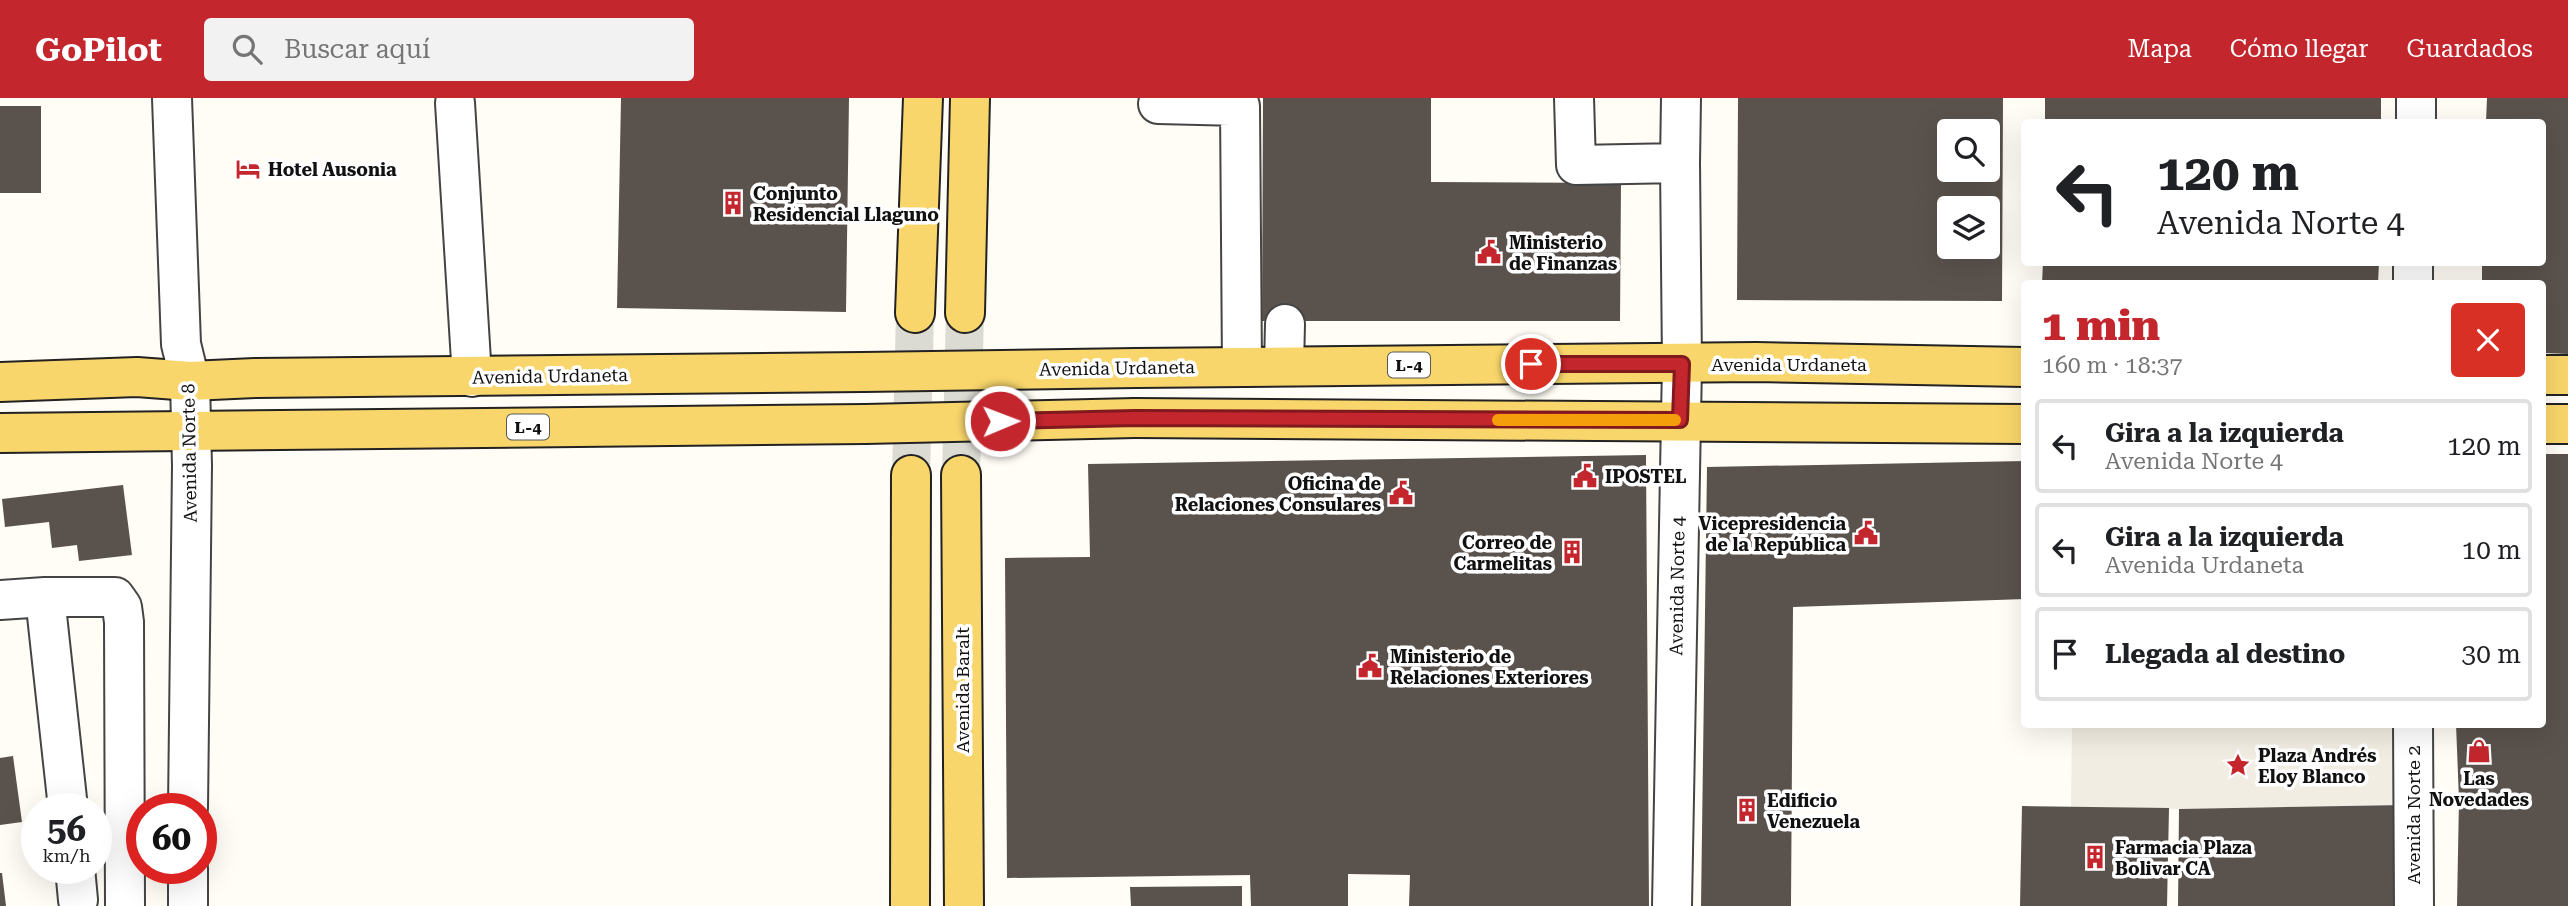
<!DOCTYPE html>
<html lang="es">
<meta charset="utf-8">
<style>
:root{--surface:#fff;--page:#f2f2f2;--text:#202124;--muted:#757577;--line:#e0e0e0;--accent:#c4262e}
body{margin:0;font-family:"Roboto Serif",serif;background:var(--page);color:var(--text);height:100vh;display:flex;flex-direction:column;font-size:26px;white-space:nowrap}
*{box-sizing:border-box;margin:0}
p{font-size:23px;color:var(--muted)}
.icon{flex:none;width:38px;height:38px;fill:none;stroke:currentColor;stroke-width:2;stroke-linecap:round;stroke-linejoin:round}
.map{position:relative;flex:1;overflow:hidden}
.side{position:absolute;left:2021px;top:182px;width:525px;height:448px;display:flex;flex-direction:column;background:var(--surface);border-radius:7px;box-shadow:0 7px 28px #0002}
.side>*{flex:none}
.guide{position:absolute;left:2021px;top:21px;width:525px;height:147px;border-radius:7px;box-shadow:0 7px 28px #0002;background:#fff;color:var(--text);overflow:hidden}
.controls{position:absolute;left:1937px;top:21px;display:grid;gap:14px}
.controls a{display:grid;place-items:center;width:63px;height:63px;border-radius:7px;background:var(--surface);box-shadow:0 7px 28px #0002;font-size:35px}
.speed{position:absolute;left:21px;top:695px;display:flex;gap:14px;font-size:35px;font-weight:700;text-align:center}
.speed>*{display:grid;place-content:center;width:91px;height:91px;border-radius:50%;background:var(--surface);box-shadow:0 7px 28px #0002;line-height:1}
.speed small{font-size:18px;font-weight:400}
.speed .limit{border:10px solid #d22;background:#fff;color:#111}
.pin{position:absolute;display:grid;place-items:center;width:60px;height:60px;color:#fff;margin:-30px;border:4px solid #fff;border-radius:50%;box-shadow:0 2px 7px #0007}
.me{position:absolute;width:77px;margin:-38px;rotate:89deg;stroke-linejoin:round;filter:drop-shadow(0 0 5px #0008)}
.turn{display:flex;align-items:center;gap:24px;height:147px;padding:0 21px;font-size:32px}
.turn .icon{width:91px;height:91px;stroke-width:2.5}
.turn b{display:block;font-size:49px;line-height:60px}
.round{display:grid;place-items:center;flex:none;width:74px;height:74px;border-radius:7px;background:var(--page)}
.head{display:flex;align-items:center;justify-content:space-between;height:119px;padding:0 21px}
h1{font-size:42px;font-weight:800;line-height:52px;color:var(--accent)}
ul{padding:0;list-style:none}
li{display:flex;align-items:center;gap:21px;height:94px;margin:0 14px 10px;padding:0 7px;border:4px solid var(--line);border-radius:7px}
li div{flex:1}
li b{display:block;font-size:26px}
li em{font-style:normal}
header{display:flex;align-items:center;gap:42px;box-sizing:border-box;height:98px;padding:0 35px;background:var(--accent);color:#fff}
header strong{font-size:33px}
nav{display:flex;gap:38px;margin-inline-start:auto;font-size:24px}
.search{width:490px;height:63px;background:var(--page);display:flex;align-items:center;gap:18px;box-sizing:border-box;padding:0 24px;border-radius:7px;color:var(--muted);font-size:26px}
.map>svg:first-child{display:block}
.plaza{fill:#f1ede2}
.building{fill:#5a524d;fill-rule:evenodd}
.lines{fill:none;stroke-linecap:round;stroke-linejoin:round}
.major-tunnel{stroke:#dbdad3;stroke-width:38;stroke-dasharray:38 19;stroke-linecap:butt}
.minor-casing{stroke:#444;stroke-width:42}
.major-casing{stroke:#222;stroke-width:42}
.minor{stroke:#fff;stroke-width:38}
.major{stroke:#f9d66b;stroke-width:38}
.major-bridge-casing{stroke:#222;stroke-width:42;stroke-linecap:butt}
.major-bridge{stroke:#f9d66b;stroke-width:38}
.route-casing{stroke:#7f191e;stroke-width:18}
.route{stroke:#c4262e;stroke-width:12}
.slow{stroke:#f59e0b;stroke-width:12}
.labels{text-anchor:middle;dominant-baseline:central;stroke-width:7;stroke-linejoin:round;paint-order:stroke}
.shield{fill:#fff;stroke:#585858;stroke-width:2}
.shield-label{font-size:16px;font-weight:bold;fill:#111}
.poi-label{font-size:18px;font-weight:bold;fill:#111;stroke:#fff;text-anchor:start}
.street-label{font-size:18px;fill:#111;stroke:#fff}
</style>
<header>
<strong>GoPilot</strong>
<div class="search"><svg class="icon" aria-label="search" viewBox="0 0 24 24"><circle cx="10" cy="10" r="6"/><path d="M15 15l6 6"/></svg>Buscar aquí</div>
<nav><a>Mapa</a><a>Cómo llegar</a><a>Guardados</a></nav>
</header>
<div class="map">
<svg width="2568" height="808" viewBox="0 0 2568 808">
<rect width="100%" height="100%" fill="#fffdf5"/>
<path class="plaza" d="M 2072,627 L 2406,627 L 2404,707 L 2179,711 L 2071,709 Z"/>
<path class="building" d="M 621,0 L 849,0 L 846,214 L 617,210 Z
M 1263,0 L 1431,0 L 1431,84 L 1621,85 L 1620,223 L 1262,223 Z
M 1738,0 L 2003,0 L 2002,203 L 1737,202 ZM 1950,33 L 1988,33 L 1988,72 L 1950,72 ZM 1950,110 L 1988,110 L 1988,149 L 1950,149 Z
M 2045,0 L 2381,0 L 2381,24 L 2045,24 Z
M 2487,0 L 2568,0 L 2568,256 L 2543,255 L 2543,186 L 2482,186 L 2482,164 L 2543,164 L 2543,24 L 2486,24 Z
M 0,8 L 41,8 L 41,95 L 0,95 Z
M 2043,164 L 2379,164 L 2378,186 L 2042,186 Z
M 2543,356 L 2568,356 L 2568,808 L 2457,808 L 2459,702 L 2456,626 L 2543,626 Z
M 1646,357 L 1649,808 L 1409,808 L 1410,777 L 1348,776 L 1348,808 L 1251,808 L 1250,777 L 1007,780 L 1005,460 L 1090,459 L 1088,366 Z
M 2025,363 L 2025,501 L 1793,509 L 1791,808 L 1701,808 L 1707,369 Z
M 123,387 L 132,457 L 79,463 L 77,447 L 52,450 L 49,424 L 5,429 L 2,401 Z
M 13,658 L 22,724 L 0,727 L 0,660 Z
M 2404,707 L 2405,808 L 2178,808 L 2179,711 Z
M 2022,708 L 2169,710 L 2167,808 L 2020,808 Z
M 0,775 L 2,775 L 6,808 L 0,808 Z
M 1242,788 L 1242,808 L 1131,808 L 1130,789 Z"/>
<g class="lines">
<path class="major-tunnel" d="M 911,377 L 915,215
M 961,377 L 965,215"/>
<g class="minor-casing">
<path id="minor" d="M 172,0 L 181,246 L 190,283 L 192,368 L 188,710
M 1574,0 L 1576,67 L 1680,65
M 455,5 L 472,279
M 1158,6 L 1240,8 L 1242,269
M 2416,24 L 2416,0
M 2413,186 L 2413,164
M 1284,268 L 1285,226
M 45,499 L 115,499 L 122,509 L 124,524 L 125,808
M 0,502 L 45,499 L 68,710
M 2413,626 L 2414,808
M 75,770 L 78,802
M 188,770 L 188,808
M 1672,808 L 1682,266 L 1680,65 L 1681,0"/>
</g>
<g class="major-casing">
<path id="major" d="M 915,215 L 923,0
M 965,215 L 970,0
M 1136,270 L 1756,264 L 2025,269
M 2543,277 L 2568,277
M 0,284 L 137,279 L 190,283 L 255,280 L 863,274
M 1135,320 L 2025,326
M 2543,326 L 2568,326
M 0,335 L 865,326
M 961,377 L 964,808
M 910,808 L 911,377"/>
</g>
<use href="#minor" class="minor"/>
<use href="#major" class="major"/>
<g class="major-bridge-casing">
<path id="major-bridge" d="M 863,274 L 1136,270
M 865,326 L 1135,320"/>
</g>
<use href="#major-bridge" class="major-bridge"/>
</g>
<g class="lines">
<g class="route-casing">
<path id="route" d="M 1000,323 L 1135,320 L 1680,322 L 1682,266 L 1531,266"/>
</g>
<use href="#route" class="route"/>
<path class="slow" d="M 1498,322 L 1675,322"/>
</g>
<defs>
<g id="hotel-bare" transform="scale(1.89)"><path d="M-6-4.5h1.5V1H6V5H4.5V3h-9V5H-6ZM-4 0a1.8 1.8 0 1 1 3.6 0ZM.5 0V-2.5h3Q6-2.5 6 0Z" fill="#c4262e" stroke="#fff" stroke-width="2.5" paint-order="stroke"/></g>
<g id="building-bare" transform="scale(1.89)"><path d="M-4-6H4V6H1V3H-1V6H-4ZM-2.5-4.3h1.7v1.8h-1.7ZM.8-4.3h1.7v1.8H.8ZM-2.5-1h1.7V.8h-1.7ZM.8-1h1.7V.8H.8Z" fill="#c4262e" stroke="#fff" stroke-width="2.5" paint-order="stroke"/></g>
<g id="civic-bare" transform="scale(1.89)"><path d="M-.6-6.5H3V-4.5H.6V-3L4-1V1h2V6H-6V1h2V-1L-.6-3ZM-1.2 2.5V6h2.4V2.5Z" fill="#c4262e" stroke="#fff" stroke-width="2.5" paint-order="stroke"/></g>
<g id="shop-bare" transform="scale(1.89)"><path d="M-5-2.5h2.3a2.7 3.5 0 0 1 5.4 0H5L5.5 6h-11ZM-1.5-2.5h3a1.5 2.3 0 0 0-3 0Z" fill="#c4262e" stroke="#fff" stroke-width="2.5" paint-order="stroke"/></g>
<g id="sight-bare" transform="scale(1.89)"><path d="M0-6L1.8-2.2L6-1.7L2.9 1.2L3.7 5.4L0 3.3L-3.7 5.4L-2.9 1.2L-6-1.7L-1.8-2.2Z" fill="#c4262e" stroke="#fff" stroke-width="2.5" paint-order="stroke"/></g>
</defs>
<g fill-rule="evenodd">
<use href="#hotel-bare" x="248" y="71"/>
<use href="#building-bare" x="733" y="105"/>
<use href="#civic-bare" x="1489" y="154"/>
<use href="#civic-bare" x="1585" y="378"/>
<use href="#civic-bare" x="1401" y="395"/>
<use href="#civic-bare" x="1866" y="435"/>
<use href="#building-bare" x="1572" y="454"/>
<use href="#civic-bare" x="1370" y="568"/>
<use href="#shop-bare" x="2479" y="653"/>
<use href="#sight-bare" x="2238" y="667"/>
<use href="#building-bare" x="1747" y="712"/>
<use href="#building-bare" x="2095" y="759"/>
</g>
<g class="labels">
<g class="shield">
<rect x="1388" y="254.5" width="42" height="25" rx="5"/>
<rect x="507" y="316.5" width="42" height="25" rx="5"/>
</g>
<g class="shield-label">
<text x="1409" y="267">L-4</text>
<text x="528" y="329">L-4</text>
</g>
<g class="poi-label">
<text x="268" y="71">Hotel Ausonia</text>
<text x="753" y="95">Conjunto<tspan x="753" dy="21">Residencial Llaguno</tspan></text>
<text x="1509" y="144">Ministerio<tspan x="1509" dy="21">de Finanzas</tspan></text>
<text x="1605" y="378">IPOSTEL</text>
<text x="1381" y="385" text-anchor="end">Oficina de<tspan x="1381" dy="21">Relaciones Consulares</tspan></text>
<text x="1846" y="425" text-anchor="end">Vicepresidencia<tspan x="1846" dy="21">de la República</tspan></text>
<text x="1552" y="444" text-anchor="end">Correo de<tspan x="1552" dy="21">Carmelitas</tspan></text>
<text x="1390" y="558">Ministerio de<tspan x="1390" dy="21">Relaciones Exteriores</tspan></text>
<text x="2258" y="657">Plaza Andrés<tspan x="2258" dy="21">Eloy Blanco</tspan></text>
<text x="2479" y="680" text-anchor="middle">Las<tspan x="2479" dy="21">Novedades</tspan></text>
<text x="1767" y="702">Edificio<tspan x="1767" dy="21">Venezuela</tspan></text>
<text x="2115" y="749">Farmacia Plaza<tspan x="2115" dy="21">Bolivar CA</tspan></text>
</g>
<g class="street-label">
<text x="1789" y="266">Avenida Urdaneta</text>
<text transform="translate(1117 270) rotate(-1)">Avenida Urdaneta</text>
<text transform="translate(550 278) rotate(-1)">Avenida Urdaneta</text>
<text transform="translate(189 355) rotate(-91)">Avenida Norte 8</text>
<text transform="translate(1677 488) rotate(-89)">Avenida Norte 4</text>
<text transform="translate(962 592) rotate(-90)">Avenida Baralt</text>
<text transform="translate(2413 717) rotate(-90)">Avenida Norte 2</text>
</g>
</g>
</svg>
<div class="controls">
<a><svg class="icon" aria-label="search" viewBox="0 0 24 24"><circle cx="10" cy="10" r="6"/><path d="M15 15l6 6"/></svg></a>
<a><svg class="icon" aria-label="layers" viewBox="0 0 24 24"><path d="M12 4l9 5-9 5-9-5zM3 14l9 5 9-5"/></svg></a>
</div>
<div class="speed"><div>56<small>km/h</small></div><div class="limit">60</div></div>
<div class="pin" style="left:1531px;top:266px;background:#d93025"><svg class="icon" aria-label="arrive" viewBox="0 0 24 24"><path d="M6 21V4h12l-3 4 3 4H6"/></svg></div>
<svg class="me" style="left:1000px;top:323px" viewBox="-20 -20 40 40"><circle r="17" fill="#c4262e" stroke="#fff" stroke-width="3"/><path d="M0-11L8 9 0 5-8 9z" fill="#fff"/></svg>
<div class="guide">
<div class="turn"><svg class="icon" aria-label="left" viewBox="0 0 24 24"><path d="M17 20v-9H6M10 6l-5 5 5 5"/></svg><div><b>120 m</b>Avenida Norte 4</div></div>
</div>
<section class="side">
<div class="head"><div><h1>1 min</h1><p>160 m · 18:37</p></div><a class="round" style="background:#d93025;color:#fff"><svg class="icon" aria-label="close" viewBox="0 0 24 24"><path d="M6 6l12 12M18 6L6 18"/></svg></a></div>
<ul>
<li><svg class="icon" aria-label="left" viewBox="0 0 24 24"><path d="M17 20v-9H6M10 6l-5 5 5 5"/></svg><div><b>Gira a la izquierda</b><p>Avenida Norte 4</p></div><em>120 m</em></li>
<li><svg class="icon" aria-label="left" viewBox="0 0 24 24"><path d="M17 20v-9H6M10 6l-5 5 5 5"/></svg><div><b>Gira a la izquierda</b><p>Avenida Urdaneta</p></div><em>10 m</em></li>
<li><svg class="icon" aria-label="arrive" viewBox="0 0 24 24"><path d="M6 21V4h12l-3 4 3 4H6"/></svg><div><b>Llegada al destino</b></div><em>30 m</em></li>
</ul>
</section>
</div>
